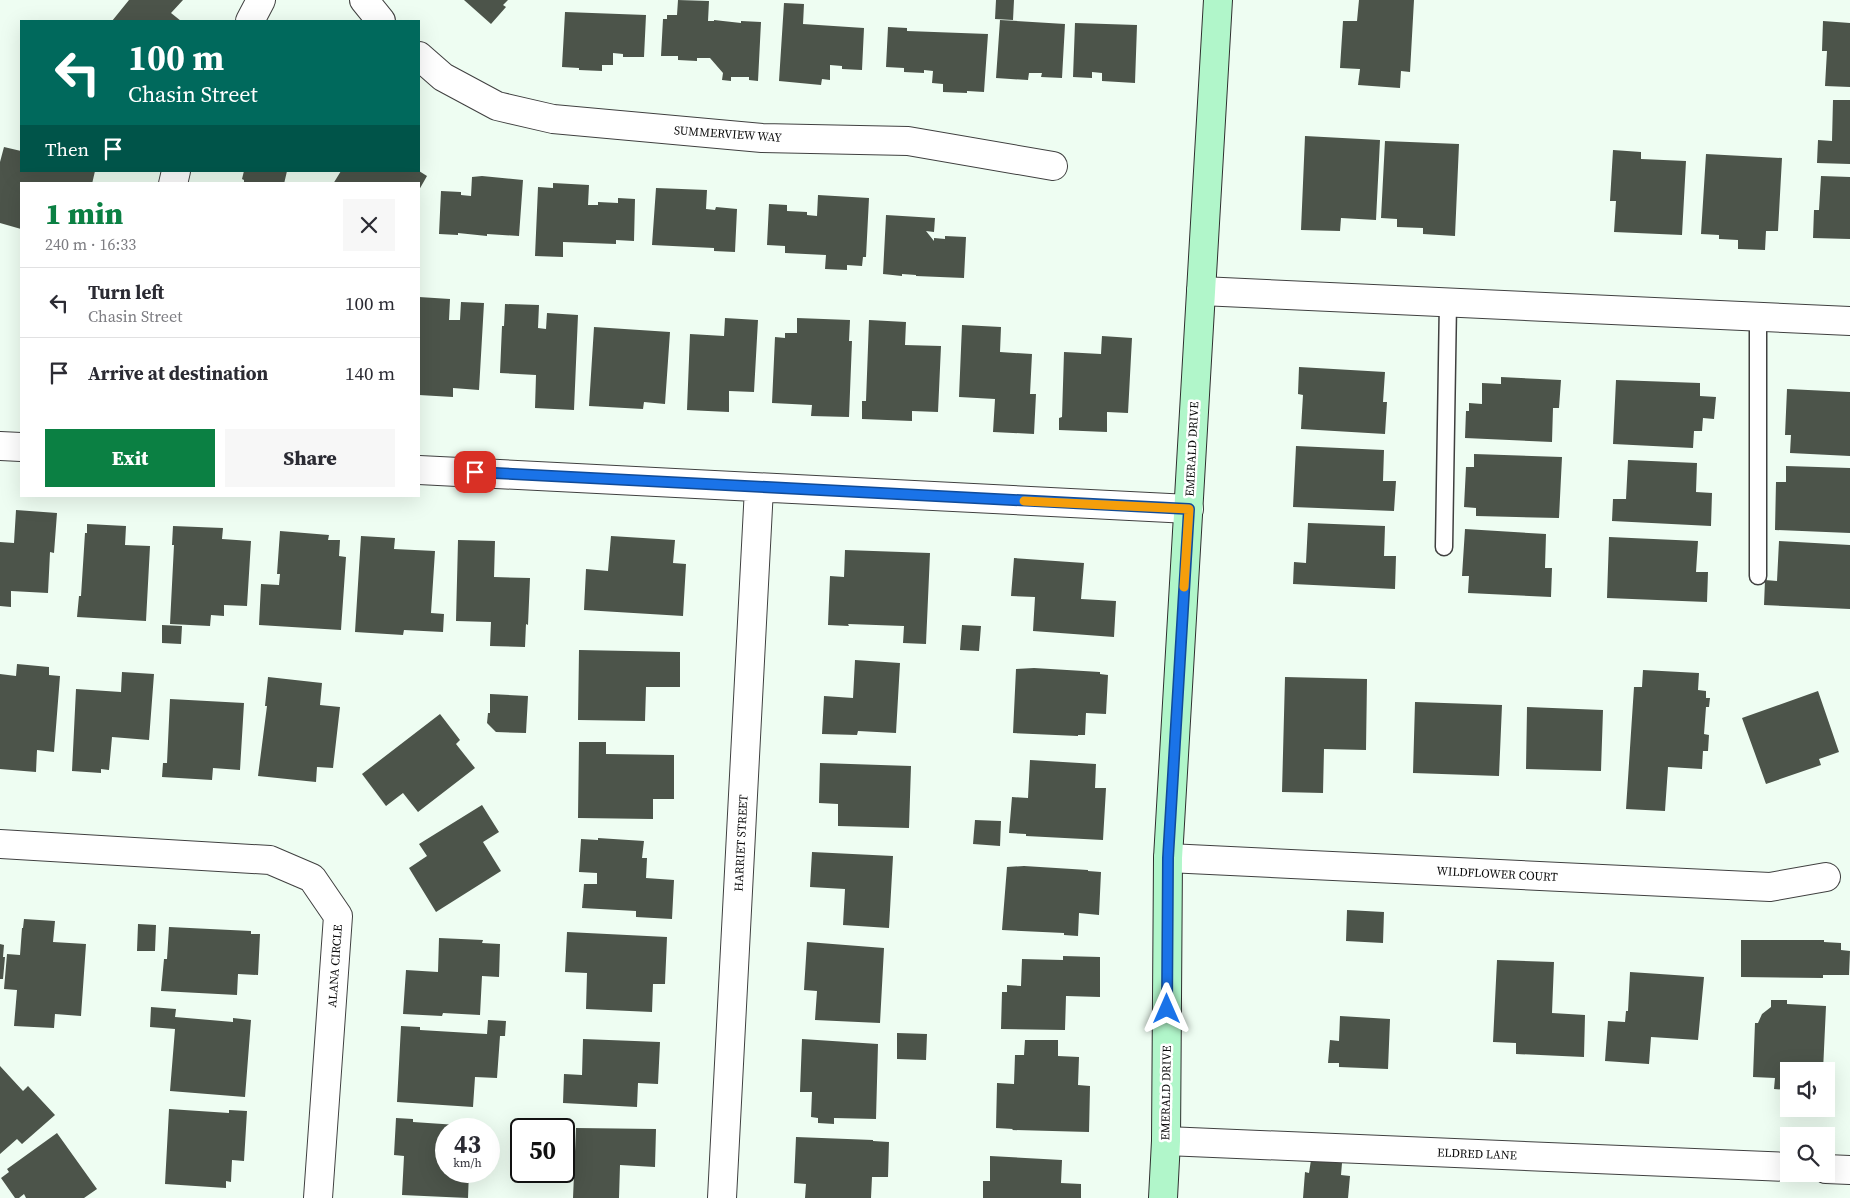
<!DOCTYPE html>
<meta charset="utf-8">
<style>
:root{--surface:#fff;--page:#f7f7f7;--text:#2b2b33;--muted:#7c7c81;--line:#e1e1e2;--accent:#0b8043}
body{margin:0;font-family:"Source Serif 4",serif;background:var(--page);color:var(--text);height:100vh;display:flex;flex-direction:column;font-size:19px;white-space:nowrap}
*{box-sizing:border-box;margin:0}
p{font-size:16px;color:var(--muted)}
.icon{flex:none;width:28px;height:28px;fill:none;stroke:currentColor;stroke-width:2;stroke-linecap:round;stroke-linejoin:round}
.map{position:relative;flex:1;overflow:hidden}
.details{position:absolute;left:20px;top:182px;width:400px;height:315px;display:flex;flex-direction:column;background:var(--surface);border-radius:0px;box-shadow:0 5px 20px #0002}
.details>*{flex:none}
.hud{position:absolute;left:20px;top:20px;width:400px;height:152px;border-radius:0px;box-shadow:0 5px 20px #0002;background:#00695c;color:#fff;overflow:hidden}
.controls{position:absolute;left:1780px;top:1062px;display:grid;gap:10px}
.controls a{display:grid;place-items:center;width:55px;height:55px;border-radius:0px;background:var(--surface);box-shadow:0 5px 20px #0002;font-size:25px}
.speed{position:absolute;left:435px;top:1118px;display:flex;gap:10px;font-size:25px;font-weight:700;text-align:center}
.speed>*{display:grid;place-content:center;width:65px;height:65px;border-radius:50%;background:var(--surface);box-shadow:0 5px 20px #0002;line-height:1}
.speed small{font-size:12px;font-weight:400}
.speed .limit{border:2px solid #111;border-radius:8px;background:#fff;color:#111}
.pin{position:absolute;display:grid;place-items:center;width:42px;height:42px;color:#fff;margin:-21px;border-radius:10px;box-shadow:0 2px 8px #0006}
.me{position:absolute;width:55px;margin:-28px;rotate:0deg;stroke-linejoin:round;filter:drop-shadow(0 0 4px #0008)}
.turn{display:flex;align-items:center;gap:18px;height:105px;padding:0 25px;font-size:22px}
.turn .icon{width:65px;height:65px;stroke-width:2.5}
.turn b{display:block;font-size:35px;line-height:42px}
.then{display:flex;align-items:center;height:48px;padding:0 25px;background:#0003;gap:10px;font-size:19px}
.round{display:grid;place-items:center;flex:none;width:52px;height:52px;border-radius:0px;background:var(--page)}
.summary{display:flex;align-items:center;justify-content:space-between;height:85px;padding:0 25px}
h1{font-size:30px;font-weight:800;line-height:38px;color:var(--accent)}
.primary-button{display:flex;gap:10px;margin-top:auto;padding:10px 25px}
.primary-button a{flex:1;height:58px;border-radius:0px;background:var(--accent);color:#fff;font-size:20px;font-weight:800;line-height:58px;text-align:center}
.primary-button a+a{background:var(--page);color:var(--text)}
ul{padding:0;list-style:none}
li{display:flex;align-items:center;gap:15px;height:70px;padding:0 25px;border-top:1px solid var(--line)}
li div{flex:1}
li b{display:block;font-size:19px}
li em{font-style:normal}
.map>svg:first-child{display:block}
.building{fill:#4c544a}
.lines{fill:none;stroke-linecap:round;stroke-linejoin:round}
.lane-casing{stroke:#404040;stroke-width:19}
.street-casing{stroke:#404040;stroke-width:30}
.secondary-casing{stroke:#2f2f2f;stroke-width:30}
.lane{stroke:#fff;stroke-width:16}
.street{stroke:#fff;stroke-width:28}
.secondary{stroke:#b1f6ca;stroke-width:28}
.route-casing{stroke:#114b97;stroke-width:12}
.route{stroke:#1a73e8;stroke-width:9}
.slow{stroke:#f59e0b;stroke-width:9}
.labels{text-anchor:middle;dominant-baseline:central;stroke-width:5;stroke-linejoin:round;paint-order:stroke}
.street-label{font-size:12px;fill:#0d0d0d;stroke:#fff}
</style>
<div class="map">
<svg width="1850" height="1198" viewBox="0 0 1850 1198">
<rect width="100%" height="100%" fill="#eefdf2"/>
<path class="building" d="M 129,0 L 183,0 L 171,13 L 181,21 L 112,21 Z
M 464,0 L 508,0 L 503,5 L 506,7 L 491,24 Z
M 678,0 L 709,1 L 708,21 L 714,21 L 714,20 L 741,23 L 741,21 L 761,22 L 758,81 L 749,80 L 749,77 L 731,77 L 731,81 L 722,80 L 723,73 L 710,58 L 697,58 L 697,61 L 678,60 L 678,56 L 661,56 L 663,19 L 667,19 L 667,15 L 677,15 Z
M 996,0 L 1014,0 L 1013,20 L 995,19 Z
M 1359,0 L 1414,0 L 1410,72 L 1401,71 L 1400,88 L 1358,85 L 1360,69 L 1340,68 L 1343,21 L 1357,21 Z
M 784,3 L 804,4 L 803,24 L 864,28 L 862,70 L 842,69 L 842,66 L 830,65 L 830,80 L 822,79 L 821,85 L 779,81 Z
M 565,12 L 646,15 L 644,57 L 623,57 L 623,54 L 613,53 L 613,65 L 602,65 L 602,71 L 579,70 L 579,68 L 562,67 Z
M 1000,20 L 1065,24 L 1062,78 L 1041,77 L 1042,73 L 1029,73 L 1028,80 L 996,78 Z
M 1823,21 L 1850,23 L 1850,87 L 1825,86 L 1827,51 L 1822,51 Z
M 1075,23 L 1137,25 L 1135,83 L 1102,81 L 1102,73 L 1092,72 L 1092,78 L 1073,77 Z
M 888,27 L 907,28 L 907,31 L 988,34 L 984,92 L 967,91 L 967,93 L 943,92 L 943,84 L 932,83 L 933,71 L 924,70 L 924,73 L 904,72 L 904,68 L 886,67 Z
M 1833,100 L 1850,100 L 1850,164 L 1817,163 L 1818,140 L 1832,141 Z
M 1305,136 L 1380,140 L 1376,220 L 1341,218 L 1340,231 L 1301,230 Z
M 1385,141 L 1459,144 L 1455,236 L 1423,234 L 1423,228 L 1397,227 L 1397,219 L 1381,218 Z
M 4,147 L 21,151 L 21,171 L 95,171 L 92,184 L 21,184 L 21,229 L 0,223 L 0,162 Z
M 1613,150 L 1641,152 L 1641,159 L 1686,161 L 1682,235 L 1614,232 L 1616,201 L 1610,201 Z
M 1706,154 L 1782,158 L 1778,231 L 1766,231 L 1765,250 L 1738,249 L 1738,240 L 1719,239 L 1719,235 L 1701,234 Z
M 244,171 L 287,171 L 284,184 L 244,184 L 244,180 L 242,179 Z
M 341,171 L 419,171 L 427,176 L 419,190 L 419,184 L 333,184 Z
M 482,176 L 523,180 L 519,236 L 487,234 L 487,236 L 458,233 L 458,235 L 439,234 L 441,191 L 461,192 L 461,195 L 471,196 L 472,177 Z
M 1821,176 L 1850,177 L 1850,239 L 1813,238 L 1814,210 L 1819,210 Z
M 553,183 L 589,185 L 588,205 L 598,205 L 598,202 L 618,203 L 618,198 L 635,199 L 634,241 L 616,240 L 616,244 L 563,242 L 563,257 L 535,256 L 538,187 L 553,188 Z
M 656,188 L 707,190 L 706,209 L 715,210 L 716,207 L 737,209 L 735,252 L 714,251 L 714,248 L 652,245 Z
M 818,195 L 869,198 L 866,257 L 863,257 L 862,266 L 847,265 L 847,270 L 825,269 L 826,255 L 785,253 L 785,246 L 767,245 L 769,204 L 787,205 L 787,211 L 807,212 L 807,215 L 817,216 Z
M 886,215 L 935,218 L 934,232 L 926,231 L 934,241 L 934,238 L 945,239 L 945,236 L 966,237 L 964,278 L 916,276 L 916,275 L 902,274 L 902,276 L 883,274 Z
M 419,297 L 450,299 L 449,320 L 460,320 L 461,302 L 484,303 L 479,390 L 453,388 L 453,397 L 419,395 Z
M 505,304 L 539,305 L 538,328 L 546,329 L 547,313 L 578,315 L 574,410 L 535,408 L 536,375 L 500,373 L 502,326 L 504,326 Z
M 725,318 L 758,320 L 754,392 L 729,391 L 729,412 L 687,410 L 690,334 L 724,336 Z
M 797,318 L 850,320 L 849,341 L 852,341 L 849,417 L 811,416 L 812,405 L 772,403 L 775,337 L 785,338 L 785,333 L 797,333 Z
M 869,320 L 906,322 L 905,345 L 941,346 L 938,412 L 912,411 L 912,421 L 862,419 L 862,401 L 866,401 Z
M 962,325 L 1001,327 L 1000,352 L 1032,354 L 1030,394 L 1036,394 L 1034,434 L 993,432 L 995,399 L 959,397 Z
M 594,327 L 670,332 L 665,404 L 644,402 L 643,409 L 589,406 Z
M 1102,336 L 1132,338 L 1128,413 L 1107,412 L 1107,432 L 1059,430 L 1059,418 L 1062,417 L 1064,352 L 1101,354 Z
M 1299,367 L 1385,372 L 1383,402 L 1387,402 L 1385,434 L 1301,429 L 1303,395 L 1298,394 Z
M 1501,377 L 1561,380 L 1559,408 L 1553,408 L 1552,442 L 1465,438 L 1466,411 L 1469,411 L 1469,403 L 1482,404 L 1482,383 L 1501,384 Z
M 1616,380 L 1700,383 L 1700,396 L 1716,397 L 1714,419 L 1703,418 L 1702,431 L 1694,431 L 1693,448 L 1613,444 Z
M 1787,389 L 1850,392 L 1850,456 L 1790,453 L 1791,435 L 1785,435 Z
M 1296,446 L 1384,450 L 1383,481 L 1396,481 L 1394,511 L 1293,507 Z
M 1474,454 L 1562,457 L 1559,518 L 1476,516 L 1476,508 L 1464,507 L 1466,467 L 1474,467 Z
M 1628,460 L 1697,463 L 1696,492 L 1712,493 L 1711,526 L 1612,521 L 1613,499 L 1626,499 Z
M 1786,466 L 1850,468 L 1850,533 L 1775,530 L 1776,482 L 1786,482 Z
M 16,510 L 57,513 L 54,553 L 50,552 L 48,593 L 11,591 L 11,607 L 0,606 L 0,542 L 14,543 Z
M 1308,523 L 1385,526 L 1384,556 L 1396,556 L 1395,589 L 1293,584 L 1294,562 L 1306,563 Z
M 87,524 L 126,526 L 125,545 L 150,546 L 146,621 L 77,617 L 79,596 L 81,596 L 85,533 L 87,533 Z
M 173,526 L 223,528 L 222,539 L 251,541 L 247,606 L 224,605 L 224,616 L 211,615 L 210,626 L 170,624 L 174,545 L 172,545 Z
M 1465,529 L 1546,534 L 1545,568 L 1552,568 L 1551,597 L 1468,593 L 1469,576 L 1462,576 Z
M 280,531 L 329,535 L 328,540 L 340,540 L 339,556 L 346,557 L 341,630 L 259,625 L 261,584 L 279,585 L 280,574 L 277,574 Z
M 361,536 L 395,538 L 394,549 L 435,551 L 431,613 L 444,614 L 443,632 L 404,630 L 403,635 L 355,632 Z
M 611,536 L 675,540 L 673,563 L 686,564 L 683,616 L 584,610 L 586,569 L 608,571 Z
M 1609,537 L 1698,541 L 1696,572 L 1708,572 L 1707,602 L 1607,598 Z
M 458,540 L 495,541 L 494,577 L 530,578 L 528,625 L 526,624 L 525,647 L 490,646 L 491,622 L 456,621 Z
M 1779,541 L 1850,545 L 1850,609 L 1764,605 L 1765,580 L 1777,581 Z
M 845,550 L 930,553 L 926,644 L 903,643 L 904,626 L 848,624 L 849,626 L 828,625 L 830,576 L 844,577 Z
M 1014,558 L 1084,563 L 1081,599 L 1116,601 L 1114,637 L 1033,631 L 1035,597 L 1011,596 Z
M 162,625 L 182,626 L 181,644 L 162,643 Z
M 962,625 L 981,626 L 979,651 L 960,650 Z
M 579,650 L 680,652 L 680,687 L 646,687 L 645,721 L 578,720 Z
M 855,660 L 900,663 L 896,733 L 858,731 L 857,735 L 822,734 L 824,696 L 853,698 Z
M 17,664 L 49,667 L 49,675 L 60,676 L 54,752 L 37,750 L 36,772 L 0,769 L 0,674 L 16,676 Z
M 1034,668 L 1100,672 L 1100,674 L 1108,675 L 1106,714 L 1086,713 L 1085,735 L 1078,735 L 1078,736 L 1013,733 L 1016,669 Z
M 1643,670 L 1699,673 L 1698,690 L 1706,691 L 1706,698 L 1710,698 L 1709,707 L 1706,707 L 1704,734 L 1709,735 L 1708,751 L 1703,751 L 1702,769 L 1668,767 L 1665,811 L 1626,809 L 1634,687 L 1642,687 Z
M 122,672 L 154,674 L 149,740 L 112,737 L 109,770 L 101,769 L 101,773 L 72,771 L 76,689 L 121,692 Z
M 268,677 L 322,683 L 320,705 L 340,707 L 333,768 L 317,767 L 316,782 L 258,776 L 267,706 L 265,706 Z
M 1285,677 L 1367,679 L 1366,750 L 1324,749 L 1323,793 L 1282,792 Z
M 1818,691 L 1839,752 L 1819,759 L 1821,765 L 1766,784 L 1742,718 Z
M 490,694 L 528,696 L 526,733 L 496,732 L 487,723 L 488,713 L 490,713 Z
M 170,699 L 244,703 L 240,770 L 213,768 L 212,780 L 162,777 L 163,763 L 167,763 Z
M 1415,702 L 1502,705 L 1499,776 L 1413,773 Z
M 1527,707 L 1603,710 L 1601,771 L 1526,769 Z
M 440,714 L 460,740 L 456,744 L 475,768 L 418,812 L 403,793 L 386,806 L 362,774 Z
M 579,742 L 606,742 L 606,754 L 674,755 L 674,799 L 653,799 L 653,819 L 578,818 Z
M 1030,760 L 1096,764 L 1095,788 L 1106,788 L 1103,840 L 1026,836 L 1026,834 L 1009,833 L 1012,797 L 1028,798 Z
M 820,763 L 911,766 L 909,828 L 838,826 L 838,804 L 819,803 Z
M 482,805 L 499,832 L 483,842 L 501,871 L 436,912 L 409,868 L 427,856 L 419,844 Z
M 975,820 L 1001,821 L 1000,846 L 973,844 Z
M 598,838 L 644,841 L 642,858 L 647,858 L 646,878 L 674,880 L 672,919 L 636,917 L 636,911 L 582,908 L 584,884 L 597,884 L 597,873 L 579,872 L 581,839 L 598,840 Z
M 812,852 L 893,856 L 889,928 L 843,925 L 845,889 L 810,887 Z
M 1024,866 L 1088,870 L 1088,871 L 1101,872 L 1099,915 L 1079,913 L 1078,936 L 1064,935 L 1064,933 L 1002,930 L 1007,867 Z
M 1347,910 L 1384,912 L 1383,943 L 1346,941 Z
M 24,919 L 55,921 L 53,942 L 86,944 L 81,1016 L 55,1014 L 54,1028 L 14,1026 L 17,990 L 4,989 L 7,954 L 20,955 L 22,928 L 23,928 Z
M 138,924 L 156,925 L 155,951 L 137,951 Z
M 169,927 L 251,931 L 251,934 L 260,934 L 258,975 L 238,974 L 237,995 L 161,991 L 164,959 L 167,959 Z
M 567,932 L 667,937 L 665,984 L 653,984 L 652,1012 L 586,1009 L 587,973 L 565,972 Z
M 439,938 L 483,940 L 482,943 L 500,944 L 499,977 L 482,976 L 480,1015 L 443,1013 L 442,1016 L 403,1014 L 406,970 L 438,972 Z
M 1741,940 L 1824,940 L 1824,942 L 1841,943 L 1841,950 L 1850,951 L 1849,975 L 1823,975 L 1823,978 L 1741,977 Z
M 807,942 L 884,948 L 880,1023 L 815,1020 L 817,991 L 804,990 Z
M 0,944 L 4,945 L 3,957 L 5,957 L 3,979 L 0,979 Z
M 1063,956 L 1100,957 L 1100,997 L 1066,996 L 1065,1030 L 1001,1029 L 1002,992 L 1007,992 L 1007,985 L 1021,986 L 1022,959 L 1063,960 Z
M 1497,960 L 1554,962 L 1552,1013 L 1585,1015 L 1584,1057 L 1516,1054 L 1516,1043 L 1493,1042 Z
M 1630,972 L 1704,977 L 1698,1040 L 1651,1037 L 1649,1064 L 1605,1061 L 1608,1021 L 1625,1022 L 1626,1011 L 1628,1011 Z
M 1771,1000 L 1787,1000 L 1787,1004 L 1826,1006 L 1823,1071 L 1789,1071 L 1789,1090 L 1774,1089 L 1775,1078 L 1753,1077 L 1755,1023 L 1758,1023 L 1762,1014 L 1771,1007 Z
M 151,1007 L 176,1009 L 175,1017 L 233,1022 L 233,1018 L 251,1020 L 245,1097 L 170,1091 L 175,1029 L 150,1027 Z
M 1340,1016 L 1390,1019 L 1388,1069 L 1339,1067 L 1339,1063 L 1328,1063 L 1330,1040 L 1339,1041 Z
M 488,1020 L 506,1021 L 505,1036 L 500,1036 L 497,1078 L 475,1077 L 473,1107 L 397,1102 L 401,1026 L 420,1027 L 420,1030 L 487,1034 Z
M 897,1033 L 927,1034 L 926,1060 L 897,1059 Z
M 583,1039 L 660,1042 L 658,1084 L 638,1083 L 637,1107 L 563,1103 L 564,1074 L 582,1075 Z
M 802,1039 L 878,1044 L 876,1119 L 834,1118 L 834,1124 L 818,1123 L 818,1118 L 811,1117 L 812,1092 L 800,1092 Z
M 1025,1040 L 1058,1040 L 1058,1056 L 1079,1057 L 1078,1085 L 1090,1086 L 1089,1132 L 1012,1130 L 1013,1129 L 996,1128 L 997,1083 L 1014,1084 L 1015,1055 L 1024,1055 Z
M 0,1066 L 23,1091 L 28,1086 L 55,1115 L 22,1144 L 17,1139 L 0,1154 Z
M 169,1109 L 229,1113 L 229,1110 L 247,1111 L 244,1161 L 232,1160 L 231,1182 L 226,1181 L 226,1188 L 165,1184 Z
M 396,1118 L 413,1119 L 413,1122 L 472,1126 L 472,1129 L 446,1129 L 446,1171 L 469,1171 L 468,1198 L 402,1195 L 404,1156 L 394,1155 Z
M 576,1128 L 656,1129 L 655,1167 L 620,1165 L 619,1198 L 573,1198 Z
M 57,1133 L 97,1189 L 84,1198 L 26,1198 L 24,1194 L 19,1198 L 15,1198 L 1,1178 L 9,1172 L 7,1169 Z
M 796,1137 L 873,1140 L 873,1141 L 889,1142 L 888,1177 L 872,1177 L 871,1198 L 805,1198 L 806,1184 L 794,1183 Z
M 990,1156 L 1062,1160 L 1061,1183 L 1081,1184 L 1081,1198 L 983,1198 L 983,1181 L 990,1181 Z
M 1311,1160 L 1342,1163 L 1341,1175 L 1350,1176 L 1348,1198 L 1303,1198 L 1305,1172 L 1309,1173 Z"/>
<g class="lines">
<g class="lane-casing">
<path id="lane" d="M 1758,316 L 1758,576
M 1444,547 L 1448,302"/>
</g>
<g class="street-casing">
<path id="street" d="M 364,0 L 381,21
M 250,21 L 261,0
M 419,56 L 443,77 L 497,106 L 553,119 L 762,138 L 908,141 L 1053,166
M 173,184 L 176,171
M 1201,291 L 1850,321
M 0,446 L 21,447
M 419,470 L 1189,509
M 0,844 L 270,860 L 312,878 L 338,916 L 318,1198
M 1168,858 L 1770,887 L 1826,877
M 1166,1141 L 1789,1167
M 1826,1169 L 1850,1170
M 722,1198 L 759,488"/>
</g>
<g class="secondary-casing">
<path id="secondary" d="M 1163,1198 L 1166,1141 L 1168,858 L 1218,0"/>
</g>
<use href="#lane" class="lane"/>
<use href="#street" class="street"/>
<use href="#secondary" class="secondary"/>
</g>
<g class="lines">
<g class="route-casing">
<path id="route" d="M 475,472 L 1189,509 L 1168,858 L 1167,1009"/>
</g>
<use href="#route" class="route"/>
<path class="slow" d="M 1024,501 L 1189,509 L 1184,587"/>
</g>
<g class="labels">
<g class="street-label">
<text transform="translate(728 134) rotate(4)">SUMMERVIEW WAY</text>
<text transform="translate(1192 449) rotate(-87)">EMERALD DRIVE</text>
<text transform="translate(741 843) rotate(-87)">HARRIET STREET</text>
<text transform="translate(1497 874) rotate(3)">WILDFLOWER COURT</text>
<text transform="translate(335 966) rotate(-86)">ALANA CIRCLE</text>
<text transform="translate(1166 1093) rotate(-89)">EMERALD DRIVE</text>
<text transform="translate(1477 1154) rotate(2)">ELDRED LANE</text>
</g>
</g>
</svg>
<div class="controls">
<a><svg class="icon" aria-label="sound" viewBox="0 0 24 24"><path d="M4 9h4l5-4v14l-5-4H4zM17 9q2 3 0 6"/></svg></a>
<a><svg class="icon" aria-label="search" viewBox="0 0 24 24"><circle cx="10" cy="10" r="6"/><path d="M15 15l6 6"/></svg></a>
</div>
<div class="speed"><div>43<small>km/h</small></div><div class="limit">50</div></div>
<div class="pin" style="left:475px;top:472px;background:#d93025"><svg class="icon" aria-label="arrive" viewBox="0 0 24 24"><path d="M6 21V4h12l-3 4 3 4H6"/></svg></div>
<svg class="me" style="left:1167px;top:1009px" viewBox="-20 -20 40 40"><path d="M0-17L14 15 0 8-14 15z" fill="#1a73e8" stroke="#fff" stroke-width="4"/></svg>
<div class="hud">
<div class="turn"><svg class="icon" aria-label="left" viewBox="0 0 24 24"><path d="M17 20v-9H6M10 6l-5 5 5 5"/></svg><div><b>100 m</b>Chasin Street</div></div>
<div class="then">Then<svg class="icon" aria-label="arrive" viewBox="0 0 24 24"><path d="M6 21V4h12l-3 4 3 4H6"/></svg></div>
</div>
<section class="details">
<div class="summary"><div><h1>1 min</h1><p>240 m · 16:33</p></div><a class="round"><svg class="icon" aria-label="close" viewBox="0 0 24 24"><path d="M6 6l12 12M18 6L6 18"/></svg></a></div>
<ul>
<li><svg class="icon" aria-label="left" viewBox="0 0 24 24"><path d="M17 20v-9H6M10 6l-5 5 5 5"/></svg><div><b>Turn left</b><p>Chasin Street</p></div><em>100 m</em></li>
<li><svg class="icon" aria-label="arrive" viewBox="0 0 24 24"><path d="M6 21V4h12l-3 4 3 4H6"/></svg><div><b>Arrive at destination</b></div><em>140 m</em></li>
</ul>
<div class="primary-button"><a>Exit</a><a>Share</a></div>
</section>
</div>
